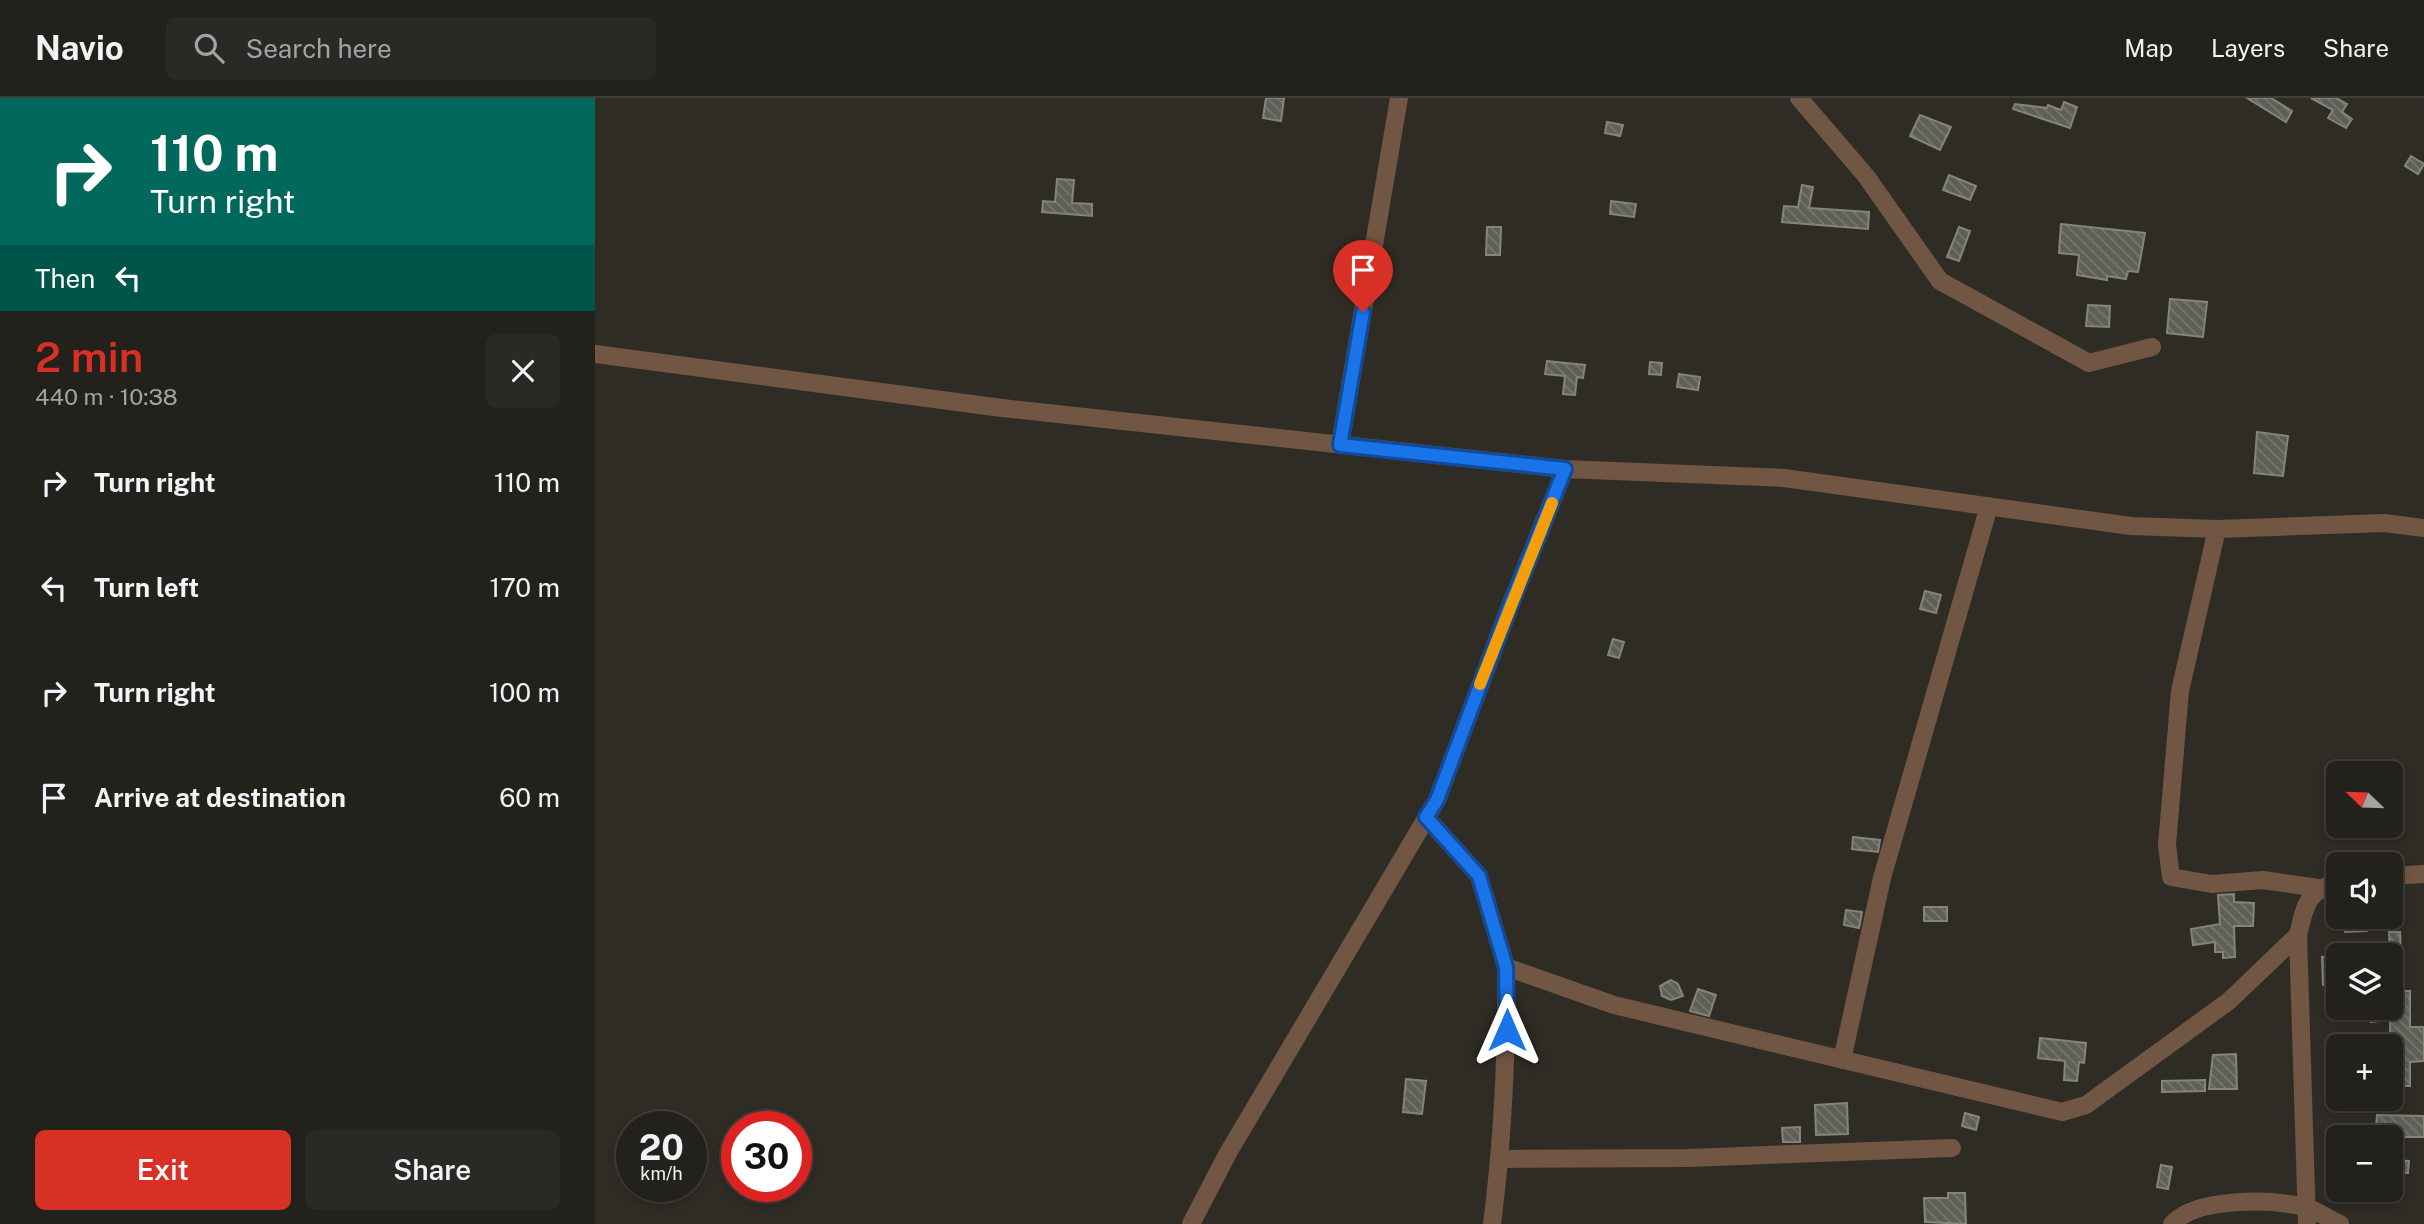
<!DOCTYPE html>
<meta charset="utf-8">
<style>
:root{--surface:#23211c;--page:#2b2925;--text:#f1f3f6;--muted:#a3a3a3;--line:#403e3b;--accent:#d93025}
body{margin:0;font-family:"Public Sans",sans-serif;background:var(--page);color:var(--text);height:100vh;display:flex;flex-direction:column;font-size:26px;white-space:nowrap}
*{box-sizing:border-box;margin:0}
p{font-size:23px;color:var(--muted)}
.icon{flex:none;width:38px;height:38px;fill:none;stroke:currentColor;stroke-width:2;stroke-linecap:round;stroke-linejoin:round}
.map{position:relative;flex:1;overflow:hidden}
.sheet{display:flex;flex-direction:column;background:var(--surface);width:595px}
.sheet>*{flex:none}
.top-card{background:#00695c;color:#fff;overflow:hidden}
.needle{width:46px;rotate:293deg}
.buttons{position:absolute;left:1731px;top:663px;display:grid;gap:14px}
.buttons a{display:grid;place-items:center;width:77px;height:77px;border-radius:10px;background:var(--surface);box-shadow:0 4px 10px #0003,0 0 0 2px var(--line);font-size:35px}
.speed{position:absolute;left:21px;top:1013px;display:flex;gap:14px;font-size:35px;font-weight:700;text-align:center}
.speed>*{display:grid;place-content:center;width:91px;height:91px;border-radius:50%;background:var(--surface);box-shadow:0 4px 10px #0003,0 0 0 2px var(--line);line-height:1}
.speed small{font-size:18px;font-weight:400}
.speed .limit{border:10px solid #d22;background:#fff;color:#111}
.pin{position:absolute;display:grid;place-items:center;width:60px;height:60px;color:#fff;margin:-72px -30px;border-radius:50% 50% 50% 0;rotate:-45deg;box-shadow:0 0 7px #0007}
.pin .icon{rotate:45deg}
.me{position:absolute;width:77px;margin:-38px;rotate:0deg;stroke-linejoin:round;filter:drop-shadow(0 0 5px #0008)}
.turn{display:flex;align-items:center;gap:24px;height:147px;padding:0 35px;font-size:32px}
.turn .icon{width:91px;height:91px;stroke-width:2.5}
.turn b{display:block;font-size:49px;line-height:60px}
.then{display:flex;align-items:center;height:66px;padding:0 35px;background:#0003;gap:14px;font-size:26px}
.round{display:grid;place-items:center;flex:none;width:74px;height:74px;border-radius:10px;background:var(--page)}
.head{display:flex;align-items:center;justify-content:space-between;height:119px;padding:0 35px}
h1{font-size:42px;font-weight:600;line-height:52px;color:var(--accent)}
.button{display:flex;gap:14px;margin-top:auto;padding:14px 35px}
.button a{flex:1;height:80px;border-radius:10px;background:var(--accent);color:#fff;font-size:28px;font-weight:600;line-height:80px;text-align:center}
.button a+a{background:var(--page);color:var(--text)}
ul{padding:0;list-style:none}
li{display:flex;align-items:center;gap:21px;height:105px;padding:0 35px}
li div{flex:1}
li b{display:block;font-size:26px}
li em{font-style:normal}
header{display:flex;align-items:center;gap:42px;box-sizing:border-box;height:98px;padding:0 35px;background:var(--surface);border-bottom:2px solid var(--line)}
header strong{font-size:33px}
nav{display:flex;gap:38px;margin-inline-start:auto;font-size:24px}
.search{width:490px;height:63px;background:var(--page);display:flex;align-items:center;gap:18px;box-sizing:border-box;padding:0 24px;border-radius:10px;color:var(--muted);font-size:26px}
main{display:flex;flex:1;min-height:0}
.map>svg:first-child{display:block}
.building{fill:url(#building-back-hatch);stroke:#83857d;stroke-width:2}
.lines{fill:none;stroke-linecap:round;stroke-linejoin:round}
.minor{stroke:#715644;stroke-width:18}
.route-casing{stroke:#114b97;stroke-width:18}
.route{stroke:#1a73e8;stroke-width:12}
.slow{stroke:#f59e0b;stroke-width:12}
</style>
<header>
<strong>Navio</strong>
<div class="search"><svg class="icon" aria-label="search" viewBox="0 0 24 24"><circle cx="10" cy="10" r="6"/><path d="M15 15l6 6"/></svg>Search here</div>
<nav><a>Map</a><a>Layers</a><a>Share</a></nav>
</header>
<main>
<section class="sheet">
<div class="top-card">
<div class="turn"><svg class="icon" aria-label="right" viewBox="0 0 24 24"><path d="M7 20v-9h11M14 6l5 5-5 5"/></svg><div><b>110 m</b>Turn right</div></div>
<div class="then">Then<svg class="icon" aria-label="left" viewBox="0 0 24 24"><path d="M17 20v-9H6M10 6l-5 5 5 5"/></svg></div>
</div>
<div class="head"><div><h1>2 min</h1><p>440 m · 10:38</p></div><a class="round"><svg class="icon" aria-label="close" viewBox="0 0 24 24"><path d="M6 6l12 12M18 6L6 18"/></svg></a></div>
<ul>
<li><svg class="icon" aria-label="right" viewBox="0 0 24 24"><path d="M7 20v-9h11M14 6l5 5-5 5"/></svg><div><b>Turn right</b></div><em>110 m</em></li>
<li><svg class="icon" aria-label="left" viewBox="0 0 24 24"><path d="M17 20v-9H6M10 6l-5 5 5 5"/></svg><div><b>Turn left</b></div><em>170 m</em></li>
<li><svg class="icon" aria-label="right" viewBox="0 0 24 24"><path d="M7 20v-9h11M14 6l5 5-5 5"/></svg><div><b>Turn right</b></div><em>100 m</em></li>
<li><svg class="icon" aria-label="arrive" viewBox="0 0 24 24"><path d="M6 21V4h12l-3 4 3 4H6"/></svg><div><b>Arrive at destination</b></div><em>60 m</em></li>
</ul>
<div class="button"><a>Exit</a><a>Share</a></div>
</section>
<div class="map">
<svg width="1829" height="1126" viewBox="0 0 1829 1126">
<defs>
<pattern id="building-back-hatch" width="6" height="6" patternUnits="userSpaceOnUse" patternTransform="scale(1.75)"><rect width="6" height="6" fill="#5e6058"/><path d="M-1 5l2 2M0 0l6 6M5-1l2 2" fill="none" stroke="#75766f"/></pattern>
</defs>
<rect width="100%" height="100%" fill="#2f2c25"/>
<path class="building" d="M 671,0 L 689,0 L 686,23 L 668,20 Z
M 1652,0 L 1676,0 L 1697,13 L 1691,24 Z
M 1716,0 L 1741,0 L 1752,6 L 1747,14 L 1757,21 L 1751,30 L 1733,20 L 1738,12 Z
M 1469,4 L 1482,9 L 1475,30 L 1418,11 L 1420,6 L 1452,10 L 1453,7 L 1466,12 Z
M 1325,17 L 1356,29 L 1345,52 L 1315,38 Z
M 1012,24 L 1028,27 L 1025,38 L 1010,35 Z
M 1816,58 L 1829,66 L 1823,76 L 1810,68 Z
M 1354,77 L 1381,88 L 1375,102 L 1348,92 Z
M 462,81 L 479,82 L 477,105 L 497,106 L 497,118 L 447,114 L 448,103 L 460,104 Z
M 1207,87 L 1218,89 L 1214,110 L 1274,114 L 1273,131 L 1187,124 L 1189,108 L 1203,109 Z
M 1016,103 L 1041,106 L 1039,119 L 1015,116 Z
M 1466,126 L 1550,135 L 1543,174 L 1533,173 L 1531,181 L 1512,178 L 1512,182 L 1482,177 L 1484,157 L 1464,155 Z
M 892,129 L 906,129 L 905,157 L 891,157 Z
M 1364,129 L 1375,133 L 1364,163 L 1352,159 Z
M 1575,201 L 1612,204 L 1608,239 L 1572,235 Z
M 1493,207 L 1515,208 L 1514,229 L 1491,228 Z
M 952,263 L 990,267 L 988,280 L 982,279 L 980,297 L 968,296 L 970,278 L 950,276 Z
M 1055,264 L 1067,265 L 1066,277 L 1054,276 Z
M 1084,276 L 1105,279 L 1103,292 L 1082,289 Z
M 1662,334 L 1693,338 L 1688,378 L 1659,375 Z
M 1330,493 L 1346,497 L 1341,515 L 1325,511 Z
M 1018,541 L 1029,544 L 1024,560 L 1013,557 Z
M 1258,739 L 1285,742 L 1283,754 L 1257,751 Z
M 1639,796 L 1639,804 L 1659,805 L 1658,828 L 1639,828 L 1640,859 L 1628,860 L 1628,854 L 1620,854 L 1620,844 L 1598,847 L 1596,831 L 1625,826 L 1623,797 Z
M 1329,809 L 1352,809 L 1352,823 L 1329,823 Z
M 1251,812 L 1267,814 L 1264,830 L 1249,827 Z
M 1772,821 L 1772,833 L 1750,834 L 1749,822 Z
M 1794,834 L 1805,834 L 1806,855 L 1795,856 Z
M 1743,858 L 1743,886 L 1728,887 L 1727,859 Z
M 1076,882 L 1083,886 L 1088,898 L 1076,902 L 1067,898 L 1065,888 Z
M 1103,891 L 1121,897 L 1114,918 L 1095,913 Z
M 1796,893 L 1815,893 L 1815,929 L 1829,929 L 1829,963 L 1815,964 L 1815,988 L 1796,988 L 1795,922 L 1776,924 L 1775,910 L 1796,910 Z
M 1445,940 L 1491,945 L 1489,965 L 1484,964 L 1482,983 L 1469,982 L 1470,963 L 1443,960 Z
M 1641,956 L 1642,991 L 1614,991 L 1618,957 Z
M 811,981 L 831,983 L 827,1016 L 808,1014 Z
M 1610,982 L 1610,993 L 1567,994 L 1567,983 Z
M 1252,1005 L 1253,1036 L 1221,1037 L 1220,1007 Z
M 1370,1015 L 1384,1019 L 1381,1032 L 1367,1028 Z
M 1782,1017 L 1829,1018 L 1829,1039 L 1780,1039 Z
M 1205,1029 L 1205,1044 L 1188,1044 L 1187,1030 Z
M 1796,1062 L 1814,1063 L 1813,1075 L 1796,1074 Z
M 1566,1067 L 1577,1069 L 1573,1091 L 1562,1089 Z
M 1353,1095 L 1370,1095 L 1371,1126 L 1330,1124 L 1329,1100 L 1353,1100 Z"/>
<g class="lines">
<path class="minor" d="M 1204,0 L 1271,78 L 1345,183 L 1494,265 L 1557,249
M 0,256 L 407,310 L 970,371 L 1189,380 L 1536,428 L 1622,431 L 1789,425 L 1829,430
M 745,347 L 804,0
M 1622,431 L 1585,593 L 1572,747 L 1576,779 L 1617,786 L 1668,782 L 1723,790
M 831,719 L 884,778 L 911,869 L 1019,907 L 1467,1014 L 1491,1007 L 1634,903 L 1703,837
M 1796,778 L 1829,776
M 1247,962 L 1287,780 L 1394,408
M 905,1061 L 1093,1060 L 1357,1050
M 596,1126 L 633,1055 L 842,702 L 913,513 L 970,371
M 897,1126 C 908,1040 912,955 911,869
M 1577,1126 C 1602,1099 1675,1101 1710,1109 C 1721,1112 1734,1121 1745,1126
M 1712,1126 L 1703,837 C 1710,807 1712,793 1743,784"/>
</g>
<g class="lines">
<g class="route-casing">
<path id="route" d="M 768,214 L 745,347 L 970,371 L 913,513 L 842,702 L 831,719 L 884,778 L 911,869 L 912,932"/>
</g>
<use href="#route" class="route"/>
<path class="slow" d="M 885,586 L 957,405"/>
</g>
</svg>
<div class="buttons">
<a><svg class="needle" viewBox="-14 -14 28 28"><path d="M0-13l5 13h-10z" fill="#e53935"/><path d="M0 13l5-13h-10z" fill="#a3a3a3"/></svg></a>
<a><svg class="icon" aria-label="sound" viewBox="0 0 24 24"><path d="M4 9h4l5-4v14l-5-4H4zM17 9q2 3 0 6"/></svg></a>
<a><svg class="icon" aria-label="layers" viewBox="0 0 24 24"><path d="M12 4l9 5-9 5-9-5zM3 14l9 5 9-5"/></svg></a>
<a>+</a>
<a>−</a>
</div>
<div class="speed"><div>20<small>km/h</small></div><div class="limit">30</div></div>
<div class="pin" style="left:768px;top:214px;background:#d93025"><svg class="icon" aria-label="arrive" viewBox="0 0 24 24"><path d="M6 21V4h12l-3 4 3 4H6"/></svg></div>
<svg class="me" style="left:912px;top:932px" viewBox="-20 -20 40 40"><path d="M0-17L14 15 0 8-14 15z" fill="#1a73e8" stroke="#fff" stroke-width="4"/></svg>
</div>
</main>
